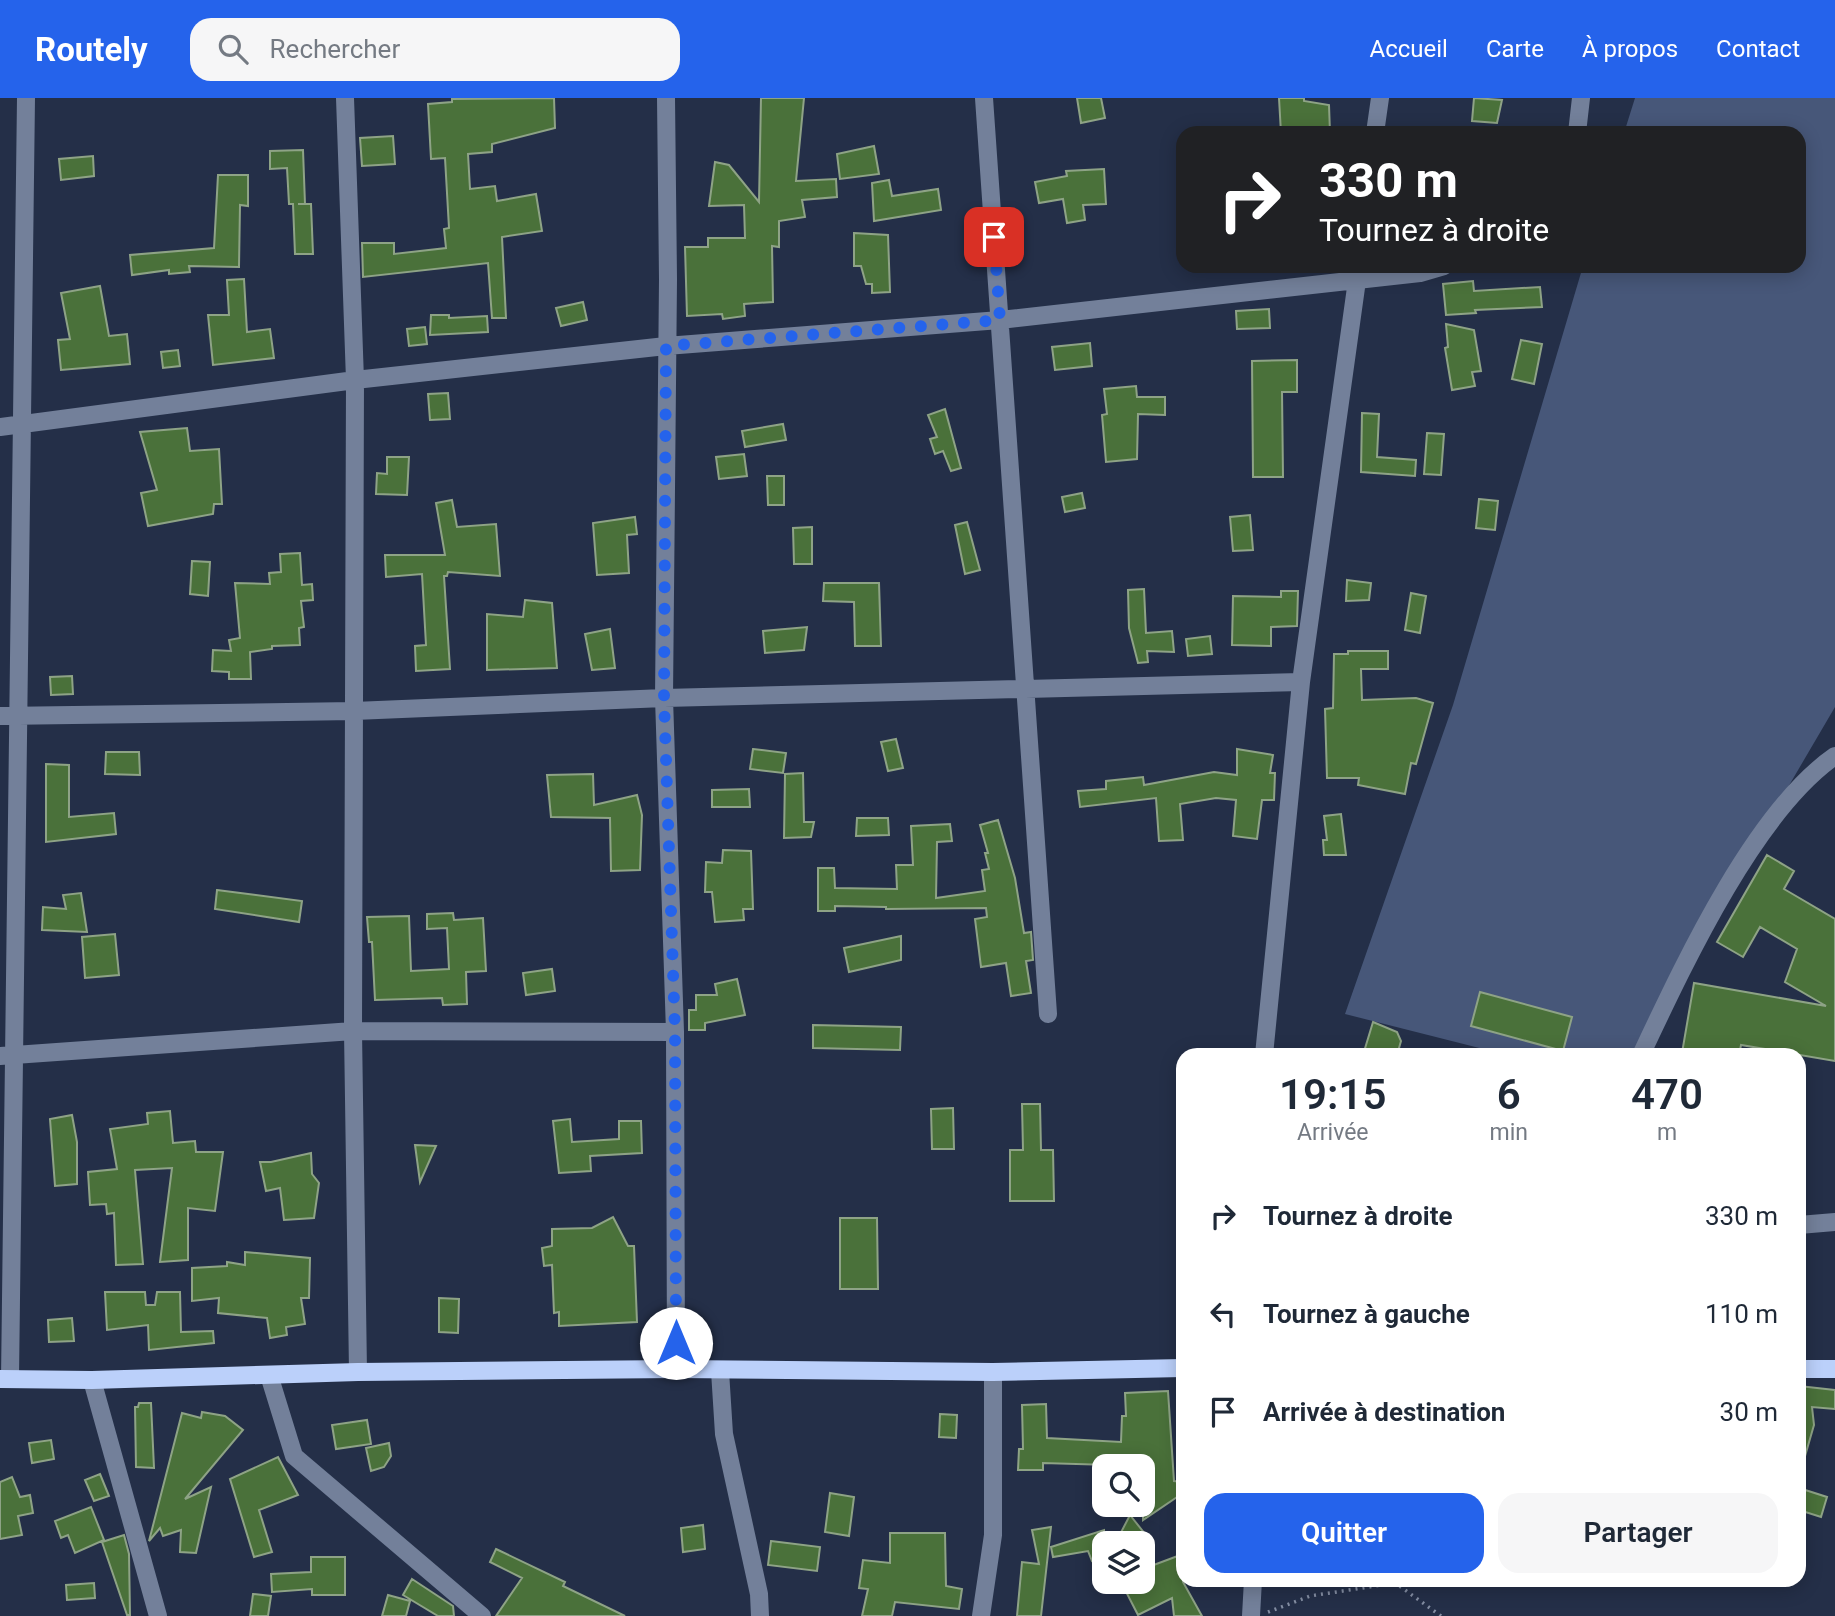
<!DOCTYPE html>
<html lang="fr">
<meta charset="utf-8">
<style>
:root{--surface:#fff;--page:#f6f6f7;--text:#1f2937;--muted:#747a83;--accent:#2563eb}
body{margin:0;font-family:Roboto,sans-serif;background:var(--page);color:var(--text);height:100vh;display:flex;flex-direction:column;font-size:26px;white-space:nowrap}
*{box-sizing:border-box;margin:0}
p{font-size:23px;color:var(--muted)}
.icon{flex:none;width:38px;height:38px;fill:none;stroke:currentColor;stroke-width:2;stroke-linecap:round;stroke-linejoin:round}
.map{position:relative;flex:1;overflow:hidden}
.side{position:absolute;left:1176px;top:950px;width:630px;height:539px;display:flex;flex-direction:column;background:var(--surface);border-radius:21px;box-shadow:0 4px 18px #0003}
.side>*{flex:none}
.banner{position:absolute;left:1176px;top:28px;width:630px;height:147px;border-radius:21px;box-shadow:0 4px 18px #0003;background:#202124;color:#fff;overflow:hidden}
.fabs{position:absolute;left:1092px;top:1356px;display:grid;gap:14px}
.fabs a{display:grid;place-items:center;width:63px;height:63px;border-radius:14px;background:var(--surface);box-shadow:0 4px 18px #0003;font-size:35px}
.pin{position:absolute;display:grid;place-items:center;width:60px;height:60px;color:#fff;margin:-30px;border-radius:14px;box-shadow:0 4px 10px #0006}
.me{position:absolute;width:77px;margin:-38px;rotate:0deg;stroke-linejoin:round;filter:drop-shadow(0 0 5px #0008)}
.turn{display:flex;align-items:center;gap:24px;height:147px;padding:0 28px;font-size:32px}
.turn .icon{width:91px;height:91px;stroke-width:2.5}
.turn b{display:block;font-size:49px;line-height:60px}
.eta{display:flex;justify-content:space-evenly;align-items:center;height:119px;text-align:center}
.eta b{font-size:42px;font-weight:600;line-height:49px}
.primary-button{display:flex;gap:14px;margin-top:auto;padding:14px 28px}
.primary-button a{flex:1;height:80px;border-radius:21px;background:var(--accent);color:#fff;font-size:28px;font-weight:600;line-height:80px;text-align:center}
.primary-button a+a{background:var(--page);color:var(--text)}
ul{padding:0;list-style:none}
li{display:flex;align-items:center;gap:21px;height:98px;padding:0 28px}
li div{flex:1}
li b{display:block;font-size:26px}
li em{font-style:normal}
header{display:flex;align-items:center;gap:42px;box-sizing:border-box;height:98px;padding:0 35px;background:var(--accent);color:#fff}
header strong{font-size:33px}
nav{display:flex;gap:38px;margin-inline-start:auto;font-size:24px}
.search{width:490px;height:63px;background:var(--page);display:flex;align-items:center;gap:18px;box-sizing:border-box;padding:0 24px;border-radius:21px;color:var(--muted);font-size:26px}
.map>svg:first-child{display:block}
.green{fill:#475779}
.building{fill:#4a713a;stroke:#8ea386;stroke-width:2}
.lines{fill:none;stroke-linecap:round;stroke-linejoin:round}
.path{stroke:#848ea3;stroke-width:3.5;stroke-dasharray:2 5;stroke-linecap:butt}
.minor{stroke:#73809a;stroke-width:18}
.major{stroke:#bbd0fa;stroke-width:18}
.route{stroke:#2563eb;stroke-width:12;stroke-dasharray:0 21.6}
</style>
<header>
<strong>Routely</strong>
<div class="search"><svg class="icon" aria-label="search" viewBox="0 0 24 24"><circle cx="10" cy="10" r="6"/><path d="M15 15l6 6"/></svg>Rechercher</div>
<nav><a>Accueil</a><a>Carte</a><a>À propos</a><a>Contact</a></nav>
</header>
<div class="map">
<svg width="1835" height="1518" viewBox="0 0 1835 1518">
<rect width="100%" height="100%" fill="#242f48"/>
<path class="green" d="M 1635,0 L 1835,0 L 1835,609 L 1631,957 L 1507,957 L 1345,916 L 1453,607 L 1583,168 L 1799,168 L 1799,35 L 1624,35 Z"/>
<path class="building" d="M 554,0 L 555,30 L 492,46 L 492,54 L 468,56 L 470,91 L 495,88 L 497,103 L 536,96 L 542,133 L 502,139 L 506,220 L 492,220 L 488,165 L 363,179 L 362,145 L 394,145 L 394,156 L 446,150 L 444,131 L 449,130 L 445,60 L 431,61 L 428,6 L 452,4 L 452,1 Z
M 761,0 L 804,0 L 796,83 L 836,81 L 837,99 L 802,102 L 805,119 L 779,123 L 779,149 L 772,148 L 773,204 L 744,206 L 745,218 L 723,221 L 722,216 L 687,218 L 685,149 L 708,149 L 708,140 L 745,140 L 744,107 L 709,108 L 715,64 L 729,67 L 759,104 Z
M 1077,0 L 1101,0 L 1105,20 L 1081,25 Z
M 1279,0 L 1304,0 L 1304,3 L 1329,7 L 1330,35 L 1281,35 Z
M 1474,0 L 1502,2 L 1497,25 L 1472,23 Z
M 393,38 L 395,66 L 362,68 L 360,40 Z
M 874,48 L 879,76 L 840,81 L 837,56 Z
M 303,52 L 305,106 L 298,106 L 311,106 L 313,156 L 295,156 L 293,106 L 289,106 L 287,70 L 270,71 L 270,53 Z
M 93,58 L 94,78 L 61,82 L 59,61 Z
M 1104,71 L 1106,106 L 1083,107 L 1085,122 L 1067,125 L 1063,101 L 1039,105 L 1035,84 L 1067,78 L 1066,73 Z
M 218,77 L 248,77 L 248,108 L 240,107 L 239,169 L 189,168 L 190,174 L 169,176 L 169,172 L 132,177 L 130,157 L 214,150 Z
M 889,82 L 892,98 L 938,91 L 941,112 L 874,123 L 872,85 Z
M 854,135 L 888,137 L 890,194 L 872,195 L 872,186 L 866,186 L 861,168 L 854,168 Z
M 244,181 L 247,234 L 270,231 L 274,260 L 213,267 L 208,217 L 229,217 L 227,182 Z
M 1473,183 L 1474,193 L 1540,189 L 1542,209 L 1475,212 L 1476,215 L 1446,217 L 1443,186 Z
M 100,188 L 109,238 L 127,236 L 130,266 L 61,272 L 58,242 L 70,241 L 61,195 Z
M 583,204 L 587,222 L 561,228 L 556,210 Z
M 1269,211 L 1270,230 L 1237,231 L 1236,213 Z
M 431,217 L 449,217 L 449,220 L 487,218 L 488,234 L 430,237 Z
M 1446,226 L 1474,232 L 1481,273 L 1472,274 L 1475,288 L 1452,292 L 1445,250 L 1448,249 Z
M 425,229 L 427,246 L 409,248 L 407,231 Z
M 1521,242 L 1542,246 L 1534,286 L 1512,281 Z
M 1090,245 L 1092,268 L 1055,272 L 1052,249 Z
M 178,252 L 180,268 L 163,270 L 161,254 Z
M 1297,262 L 1297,294 L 1282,294 L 1283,379 L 1253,379 L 1252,263 Z
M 1136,288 L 1137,299 L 1165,299 L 1165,317 L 1138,316 L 1137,361 L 1106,364 L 1102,317 L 1107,316 L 1104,291 Z
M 448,295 L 450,321 L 430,322 L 428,296 Z
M 945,311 L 961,370 L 951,373 L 943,353 L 935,356 L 930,341 L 937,339 L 928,317 Z
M 1362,315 L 1379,316 L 1377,359 L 1416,362 L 1415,378 L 1361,374 Z
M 783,326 L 786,342 L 745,349 L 742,333 Z
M 187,330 L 190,353 L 219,351 L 222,406 L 214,406 L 213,416 L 148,428 L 141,395 L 157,392 L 140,334 Z
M 1427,335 L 1444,336 L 1441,377 L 1424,376 Z
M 744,356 L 747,378 L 719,381 L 716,359 Z
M 387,359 L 409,359 L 407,397 L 376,396 L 377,375 L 387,376 Z
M 767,378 L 784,378 L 784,407 L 768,407 Z
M 1082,395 L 1085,410 L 1065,414 L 1062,399 Z
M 1479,401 L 1498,403 L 1495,432 L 1476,430 Z
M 452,402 L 457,429 L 496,426 L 500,478 L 448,474 L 447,478 L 444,478 L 450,571 L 416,573 L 415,548 L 426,547 L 422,476 L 386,479 L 385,457 L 445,457 L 436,405 Z
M 1250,417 L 1253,452 L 1233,453 L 1230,419 Z
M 635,419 L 637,436 L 627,437 L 629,475 L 597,477 L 593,425 Z
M 967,424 L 980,472 L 965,476 L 955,427 Z
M 812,429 L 812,466 L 794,466 L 793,430 Z
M 300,455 L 302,487 L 312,486 L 313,502 L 301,503 L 304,529 L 299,530 L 300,547 L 272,548 L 272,551 L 250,554 L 251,581 L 229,581 L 229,574 L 212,573 L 213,552 L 231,553 L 229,542 L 240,540 L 235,485 L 270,486 L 269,475 L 281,474 L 280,456 Z
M 192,463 L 210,464 L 208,498 L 190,496 Z
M 1347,482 L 1371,485 L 1369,502 L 1346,503 Z
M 824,485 L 879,485 L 881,548 L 855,548 L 854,504 L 823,503 Z
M 1144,491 L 1146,535 L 1172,533 L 1174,554 L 1147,553 L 1148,564 L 1138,565 L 1129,530 L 1128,492 Z
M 1281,493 L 1298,493 L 1297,528 L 1271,529 L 1271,548 L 1232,547 L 1233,498 L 1281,499 Z
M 1411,495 L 1426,498 L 1420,535 L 1405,532 Z
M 525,502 L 552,505 L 557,570 L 487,572 L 487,516 L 523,519 Z
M 807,529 L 804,552 L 765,555 L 763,533 Z
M 610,531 L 615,570 L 592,572 L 585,536 Z
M 1210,538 L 1212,556 L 1188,558 L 1186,541 Z
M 1348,553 L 1388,553 L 1388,571 L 1361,571 L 1362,602 L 1416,600 L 1433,605 L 1416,666 L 1411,665 L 1405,696 L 1358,687 L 1359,680 L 1327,680 L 1325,611 L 1333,610 L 1334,556 L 1348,556 Z
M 72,578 L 73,596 L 51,597 L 50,579 Z
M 896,641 L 903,670 L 888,673 L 881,644 Z
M 753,651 L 786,655 L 783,675 L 750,671 Z
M 1237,651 L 1273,657 L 1270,675 L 1275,675 L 1274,702 L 1262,702 L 1257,741 L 1233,738 L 1236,702 L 1216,700 L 1180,706 L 1183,742 L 1159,743 L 1156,700 L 1080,709 L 1078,693 L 1106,691 L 1106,683 L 1143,679 L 1144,687 L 1214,674 L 1237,677 Z
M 106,654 L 139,654 L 140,677 L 105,676 Z
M 46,666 L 69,667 L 69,719 L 114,715 L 116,736 L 46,744 Z
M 803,675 L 804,724 L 814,724 L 811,739 L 784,740 L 785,676 Z
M 593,676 L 594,707 L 637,697 L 642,717 L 640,772 L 611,773 L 610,720 L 551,719 L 547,677 Z
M 749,691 L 750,709 L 712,709 L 712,692 Z
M 1341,716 L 1346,757 L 1324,757 L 1323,742 L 1327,742 L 1324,718 Z
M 857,720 L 888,720 L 889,737 L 856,738 Z
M 998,722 L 1015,780 L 1024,835 L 1031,834 L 1033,862 L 1026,863 L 1031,895 L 1011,898 L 1006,865 L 981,869 L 975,821 L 987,819 L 986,810 L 886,811 L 886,809 L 835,808 L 835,813 L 818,813 L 818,770 L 834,770 L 835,790 L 897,791 L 896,767 L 913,767 L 911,728 L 950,726 L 952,743 L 937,744 L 936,800 L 985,793 L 982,772 L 989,771 L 985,755 L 988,755 L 980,727 Z
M 723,752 L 751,753 L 753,811 L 743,811 L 744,822 L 715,824 L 712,794 L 705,794 L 706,764 L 722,765 Z
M 1767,757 L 1794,773 L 1784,791 L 1835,821 L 1835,963 L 1741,947 L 1739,957 L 1682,955 L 1694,885 L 1826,908 L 1785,884 L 1797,851 L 1760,829 L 1743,859 L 1717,844 Z
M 217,792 L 302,803 L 299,824 L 215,811 Z
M 81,795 L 87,834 L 42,832 L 43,809 L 66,811 L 63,797 Z
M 453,815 L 454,822 L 483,820 L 486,873 L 466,874 L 467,906 L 443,907 L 442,900 L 375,902 L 372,844 L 369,844 L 367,819 L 409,818 L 411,873 L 449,871 L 447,830 L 427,831 L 427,816 Z
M 115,836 L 119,877 L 85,880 L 82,839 Z
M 901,838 L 901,862 L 849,874 L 844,850 Z
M 552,871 L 555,893 L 526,897 L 523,875 Z
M 737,881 L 745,917 L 705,925 L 705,932 L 689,932 L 689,912 L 696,912 L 696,897 L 717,897 L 715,886 Z
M 1480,894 L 1572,919 L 1563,953 L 1471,928 Z
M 1373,924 L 1397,934 L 1401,943 L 1397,957 L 1363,957 Z
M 813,927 L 901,929 L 900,952 L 813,950 Z
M 1022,1006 L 1040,1006 L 1041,1052 L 1053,1052 L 1054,1103 L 1010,1103 L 1010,1052 L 1023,1052 Z
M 953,1010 L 954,1051 L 932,1051 L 931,1011 Z
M 170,1013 L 173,1045 L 195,1043 L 196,1054 L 223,1054 L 215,1113 L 188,1110 L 188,1162 L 160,1164 L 172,1070 L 135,1072 L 143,1166 L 116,1167 L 114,1115 L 107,1116 L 106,1106 L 90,1107 L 88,1074 L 117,1071 L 110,1031 L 148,1026 L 147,1015 Z
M 72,1017 L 77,1044 L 77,1086 L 55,1088 L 50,1021 Z
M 570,1021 L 572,1044 L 619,1041 L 619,1023 L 641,1023 L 642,1055 L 590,1058 L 591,1073 L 559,1075 L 553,1023 Z
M 415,1047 L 436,1048 L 420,1084 Z
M 311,1055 L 312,1076 L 319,1085 L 314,1120 L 284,1122 L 280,1090 L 266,1093 L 260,1064 L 271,1064 Z
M 613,1119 L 628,1148 L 634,1148 L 637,1224 L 559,1228 L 559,1214 L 554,1215 L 552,1167 L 544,1168 L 542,1150 L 552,1148 L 552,1131 L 592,1130 Z
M 840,1120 L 877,1120 L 878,1191 L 840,1191 Z
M 245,1154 L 310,1160 L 309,1200 L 301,1200 L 305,1226 L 286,1229 L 287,1237 L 270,1240 L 267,1220 L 218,1215 L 219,1200 L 192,1203 L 192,1170 L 227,1168 L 227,1164 L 245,1167 Z
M 105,1194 L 145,1194 L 146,1207 L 155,1207 L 157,1194 L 180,1194 L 181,1234 L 213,1233 L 214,1245 L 149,1252 L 148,1227 L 107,1232 Z
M 439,1200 L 459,1201 L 458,1235 L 439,1234 Z
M 72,1220 L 74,1243 L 49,1244 L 48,1222 Z
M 1799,1288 L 1835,1292 L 1835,1311 L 1812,1309 L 1814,1327 L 1803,1365 L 1799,1364 Z
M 1168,1293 L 1174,1383 L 1183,1384 L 1183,1395 L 1143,1422 L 1143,1397 L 1149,1392 L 1143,1368 L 1043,1365 L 1043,1372 L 1018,1372 L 1019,1351 L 1023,1351 L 1022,1307 L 1046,1306 L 1047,1340 L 1121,1344 L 1122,1318 L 1126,1318 L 1125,1295 Z
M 139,1305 L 151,1305 L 154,1370 L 136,1369 L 135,1309 L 138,1309 Z
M 202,1314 L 225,1318 L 243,1332 L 185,1401 L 211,1389 L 196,1455 L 180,1454 L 181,1432 L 163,1438 L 160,1430 L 149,1443 L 182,1315 L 201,1320 Z
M 940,1316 L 957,1317 L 956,1340 L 939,1339 Z
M 367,1322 L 371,1346 L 336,1351 L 332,1327 Z
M 51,1342 L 54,1361 L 32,1365 L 29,1345 Z
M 389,1345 L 391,1358 L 384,1369 L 371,1373 L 366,1350 Z
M 278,1359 L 298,1397 L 259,1412 L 272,1454 L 254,1459 L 230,1381 Z
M 100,1376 L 109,1398 L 94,1403 L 85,1382 Z
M 12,1379 L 20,1399 L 30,1397 L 33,1415 L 18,1418 L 22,1437 L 0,1441 L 0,1384 Z
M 1799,1390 L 1827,1399 L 1821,1419 L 1799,1412 Z
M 830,1395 L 854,1399 L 849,1438 L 825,1434 Z
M 91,1409 L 104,1442 L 75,1455 L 68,1437 L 61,1440 L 55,1423 Z
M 1130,1417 L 1153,1446 L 1115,1446 Z
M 703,1427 L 705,1451 L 683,1454 L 681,1430 Z
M 1051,1429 L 1041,1518 L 1017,1518 L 1022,1464 L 1039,1466 L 1032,1432 Z
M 1104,1432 L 1104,1459 L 1092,1463 L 1088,1453 L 1053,1459 L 1051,1449 Z
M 890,1435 L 945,1435 L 946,1488 L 962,1491 L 959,1511 L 895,1504 L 892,1518 L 862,1518 L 868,1491 L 859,1490 L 863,1462 L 890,1465 Z
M 124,1437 L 129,1456 L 130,1517 L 127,1517 L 102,1444 Z
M 771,1443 L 820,1449 L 817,1473 L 768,1467 Z
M 496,1451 L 565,1484 L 563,1488 L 625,1518 L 496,1518 L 522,1480 L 490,1464 Z
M 1183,1456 L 1183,1484 L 1202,1518 L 1174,1518 L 1172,1500 L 1138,1517 L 1121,1484 L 1143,1484 L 1143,1471 Z
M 311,1459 L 345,1459 L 345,1497 L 312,1497 L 312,1491 L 272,1494 L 271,1476 L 311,1474 Z
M 412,1481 L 453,1508 L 454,1518 L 438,1518 L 403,1497 Z
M 94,1485 L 95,1500 L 67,1502 L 66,1487 Z
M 253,1496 L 271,1498 L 268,1518 L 250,1518 Z
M 388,1497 L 410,1503 L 406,1518 L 382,1518 Z"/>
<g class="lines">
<path class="path" d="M 1394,1484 L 1441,1518
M 1268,1514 L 1310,1498 L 1395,1485"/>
<path class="minor" d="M 345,0 L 355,282 L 353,933 L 358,1274
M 666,0 L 668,181 L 664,600 L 675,934 L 676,1271
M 984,0 L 1048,916
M 1375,35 L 1380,0
M 1577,35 L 1581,0
M 0,329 L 355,282 L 666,248 L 1000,222 L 1420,175 L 1444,168
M 0,618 L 354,613 L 664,600 L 1301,584
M 1264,957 L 1301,584 L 1359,168
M 1641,957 C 1683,868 1754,714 1835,658
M 0,958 L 353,933 L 675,934
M 1799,1127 L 1835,1124
M 720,1273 L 724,1336 L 759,1496 L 760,1518
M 269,1277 L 294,1358 L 482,1518
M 10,1281 L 26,0
M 92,1282 L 158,1518
M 981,1518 L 993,1437 L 993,1274
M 1251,1518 L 1253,1482"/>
<path class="major" d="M 1799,1271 L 1835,1271
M 0,1281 L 92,1282 L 358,1274 L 676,1271 L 993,1274 L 1183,1270"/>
</g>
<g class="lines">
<path class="route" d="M 676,1245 L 675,934 L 664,600 L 666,248 L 1000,222 L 994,139"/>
</g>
</svg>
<div class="fabs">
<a><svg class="icon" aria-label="search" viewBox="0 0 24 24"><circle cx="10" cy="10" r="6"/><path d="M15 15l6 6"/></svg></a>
<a><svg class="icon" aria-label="layers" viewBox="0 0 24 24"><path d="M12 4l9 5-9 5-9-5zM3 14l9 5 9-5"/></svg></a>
</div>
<div class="pin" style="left:994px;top:139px;background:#d93025"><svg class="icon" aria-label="arrive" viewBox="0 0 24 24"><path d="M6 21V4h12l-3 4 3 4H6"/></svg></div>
<svg class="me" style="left:676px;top:1245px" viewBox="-20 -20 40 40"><circle r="19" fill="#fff"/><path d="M0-13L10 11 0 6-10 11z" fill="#2563eb"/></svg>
<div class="banner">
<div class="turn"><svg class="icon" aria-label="right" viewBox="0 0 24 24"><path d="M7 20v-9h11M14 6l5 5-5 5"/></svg><div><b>330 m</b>Tournez à droite</div></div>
</div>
<section class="side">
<div class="eta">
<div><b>19:15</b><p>Arrivée</p></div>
<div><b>6</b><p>min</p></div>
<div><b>470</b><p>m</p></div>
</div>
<ul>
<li><svg class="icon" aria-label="right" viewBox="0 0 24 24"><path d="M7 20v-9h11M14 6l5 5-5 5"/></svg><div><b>Tournez à droite</b></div><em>330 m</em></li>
<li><svg class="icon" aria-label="left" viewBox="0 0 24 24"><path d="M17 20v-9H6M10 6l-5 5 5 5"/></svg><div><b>Tournez à gauche</b></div><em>110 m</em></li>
<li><svg class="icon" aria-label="arrive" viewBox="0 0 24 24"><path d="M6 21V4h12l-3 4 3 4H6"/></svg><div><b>Arrivée à destination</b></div><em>30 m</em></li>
</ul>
<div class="primary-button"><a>Quitter</a><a>Partager</a></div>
</section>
</div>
